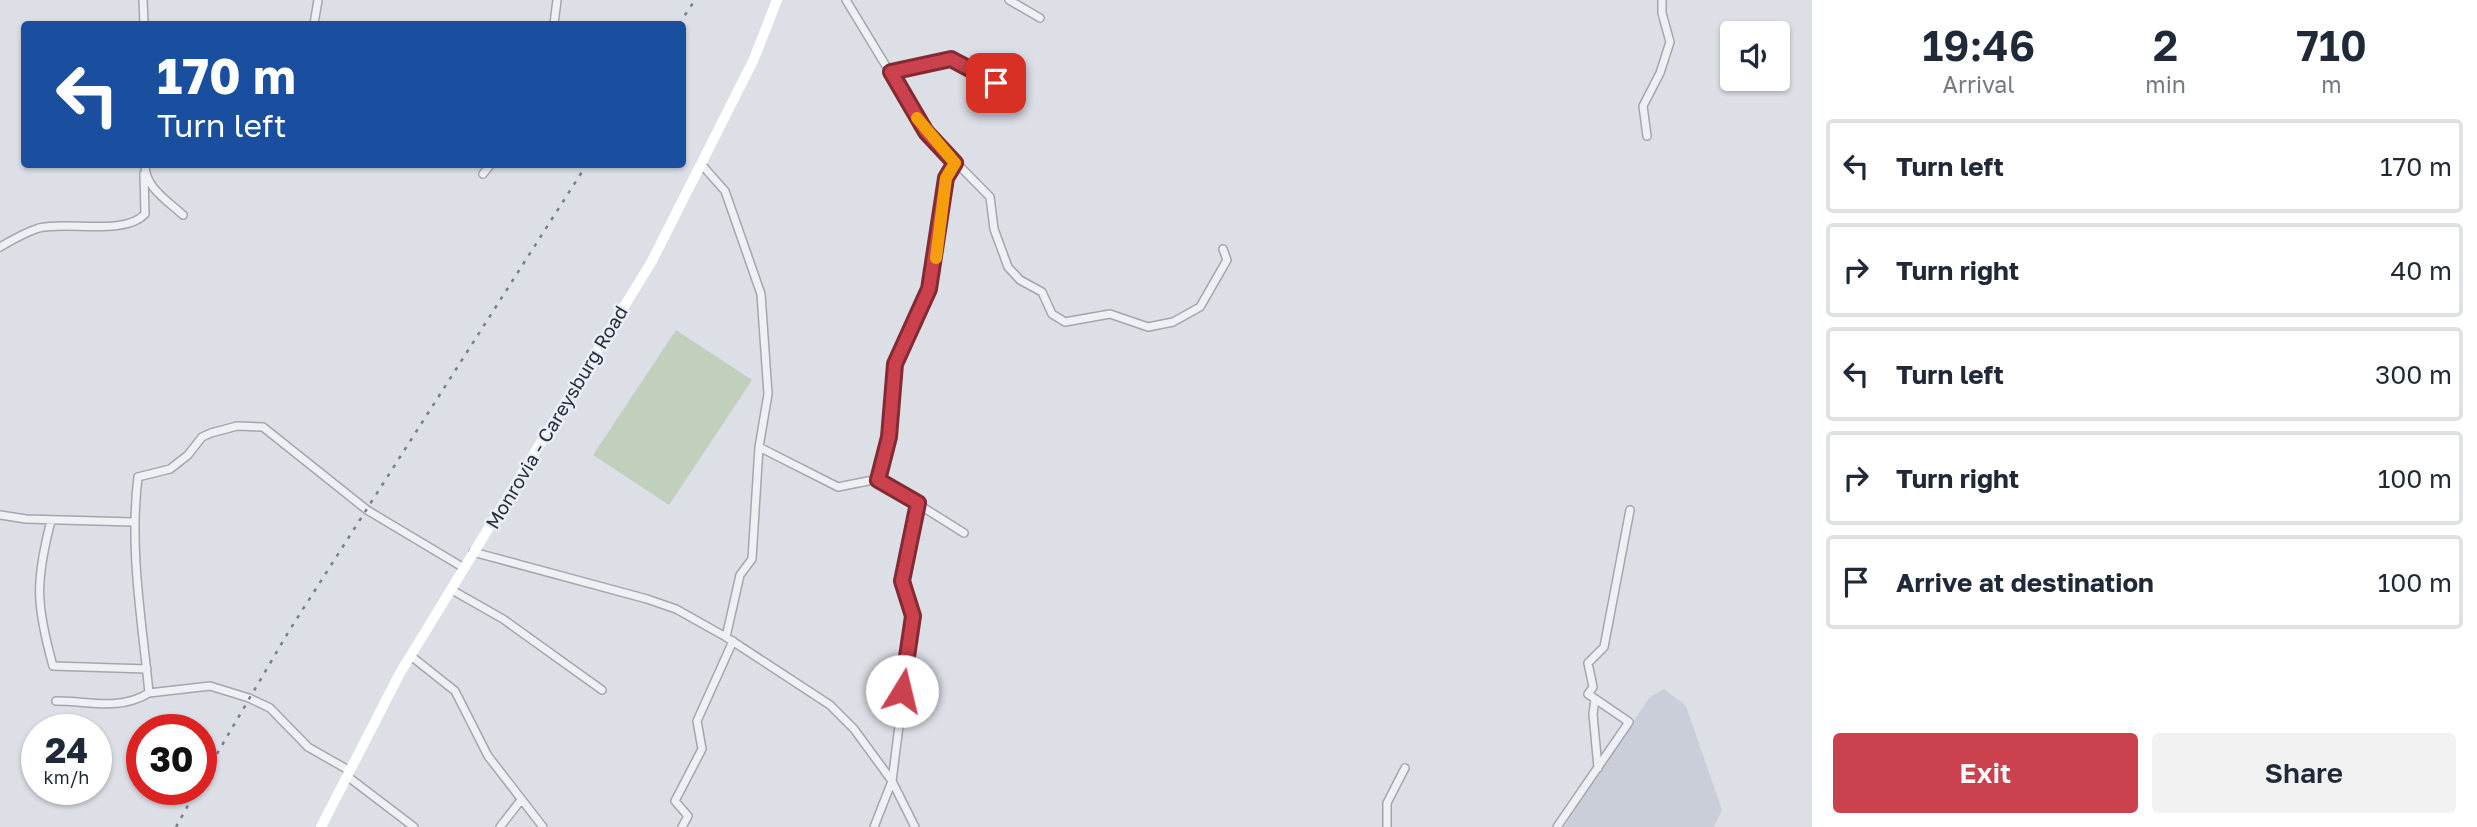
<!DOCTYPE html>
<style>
:root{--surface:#fff;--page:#f2f2f3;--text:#1f2937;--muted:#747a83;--line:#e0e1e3;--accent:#cb414e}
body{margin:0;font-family:"Golos Text",sans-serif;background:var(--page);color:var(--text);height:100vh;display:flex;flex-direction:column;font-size:26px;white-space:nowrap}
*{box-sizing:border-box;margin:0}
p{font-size:23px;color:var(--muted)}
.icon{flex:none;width:38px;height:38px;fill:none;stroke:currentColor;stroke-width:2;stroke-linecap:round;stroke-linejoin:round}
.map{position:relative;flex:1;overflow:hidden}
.details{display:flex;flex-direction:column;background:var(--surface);width:665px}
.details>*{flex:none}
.hud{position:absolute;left:21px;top:21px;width:665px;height:147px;border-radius:7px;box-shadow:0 2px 5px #0004;background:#1a4fa0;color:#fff;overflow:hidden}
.buttons{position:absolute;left:1720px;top:21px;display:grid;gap:14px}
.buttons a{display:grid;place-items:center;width:70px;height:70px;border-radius:7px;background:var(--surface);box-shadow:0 2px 5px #0004;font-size:35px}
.speed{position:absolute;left:21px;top:714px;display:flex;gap:14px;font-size:35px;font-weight:700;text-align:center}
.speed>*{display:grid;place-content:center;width:91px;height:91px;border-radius:50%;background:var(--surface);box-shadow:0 2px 5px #0004;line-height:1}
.speed small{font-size:18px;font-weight:400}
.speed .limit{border:10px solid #d22;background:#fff;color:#111}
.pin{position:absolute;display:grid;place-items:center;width:60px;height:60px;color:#fff;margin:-30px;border-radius:14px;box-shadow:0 4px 10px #0006}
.me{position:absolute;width:77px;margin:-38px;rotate:9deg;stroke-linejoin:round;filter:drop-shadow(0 0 5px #0008)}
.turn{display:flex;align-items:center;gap:24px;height:147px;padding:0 21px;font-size:32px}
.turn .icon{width:91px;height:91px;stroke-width:2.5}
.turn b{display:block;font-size:49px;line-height:60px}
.eta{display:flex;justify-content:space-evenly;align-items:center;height:119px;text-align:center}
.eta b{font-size:42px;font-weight:600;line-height:49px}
.primary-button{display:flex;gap:14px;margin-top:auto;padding:14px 21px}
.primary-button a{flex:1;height:80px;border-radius:7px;background:var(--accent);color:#fff;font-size:28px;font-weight:600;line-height:80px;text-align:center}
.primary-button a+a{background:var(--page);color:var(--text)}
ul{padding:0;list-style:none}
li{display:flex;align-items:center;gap:21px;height:94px;margin:0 14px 10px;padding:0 7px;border:4px solid var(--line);border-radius:7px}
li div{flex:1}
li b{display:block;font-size:26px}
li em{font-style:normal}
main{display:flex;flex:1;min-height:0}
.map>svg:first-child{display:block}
.built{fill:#caced8}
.green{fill:#c1d0bd}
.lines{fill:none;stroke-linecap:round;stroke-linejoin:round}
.street-casing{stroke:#a2a6b0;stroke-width:10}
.street{stroke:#eff0f4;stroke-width:7}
.secondary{stroke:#fff;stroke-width:10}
.rail{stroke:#767e8f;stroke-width:2.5;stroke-dasharray:3.5 7;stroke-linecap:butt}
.route-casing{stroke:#842a33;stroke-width:18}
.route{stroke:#cb414e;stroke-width:12}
.slow{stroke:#f59e0b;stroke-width:12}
.labels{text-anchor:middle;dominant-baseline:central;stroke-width:5;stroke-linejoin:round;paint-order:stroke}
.street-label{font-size:19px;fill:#262d3c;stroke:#ebeef4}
</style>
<main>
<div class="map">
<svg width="1812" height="827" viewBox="0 0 1812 827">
<rect width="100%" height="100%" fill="#dcdfe6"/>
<path class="built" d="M 1664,689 L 1686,706 L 1722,810 L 1714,827 L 1564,827 L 1649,698 Z"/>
<path class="green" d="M 676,330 L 752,380 L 669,505 L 593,455 Z"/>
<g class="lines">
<g class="street-casing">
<path id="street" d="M 143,0 L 144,24
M 846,0 L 926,132 L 990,197 L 994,229 L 1008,267 L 1020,280 L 1042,292 L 1052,314 L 1065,322 L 1110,314 L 1148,327 L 1173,322 L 1200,307 L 1227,260 L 1223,249
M 1009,0 L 1040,18
M 314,24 L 318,0
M 554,24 L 557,0
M 891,72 L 951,59 L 996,83 L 1020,89
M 1647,136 L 1643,106 L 1660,73 L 1670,42 L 1662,13 L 1662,0
M 955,163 L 946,179 L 929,289 L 895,364 L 889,437 L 878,479 L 964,533
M 145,164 C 144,187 168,201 183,215
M 701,164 L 725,191 L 761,294 L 768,394 L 759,447 L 752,559 L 740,575 L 726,637
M 483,174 L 491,164
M 0,247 C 12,240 26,232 39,228 C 67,221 125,236 145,214 L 144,174
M 759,447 L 838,487 L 878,479
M 0,515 L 26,519 L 133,522
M 51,521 C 35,582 36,605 53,666 L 147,669
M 473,552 L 647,599 L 676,609 L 726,637 L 830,705 L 854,729 L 892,781 L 915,827
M 452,590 L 503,619 L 602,690
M 411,656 L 455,691 L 488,756 L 543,827
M 1595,699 L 1593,714 L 1598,768
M 56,701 C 90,701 119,711 149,693
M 350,771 L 308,747 L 270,708 L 249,698 L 210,686 L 149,693 C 142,620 129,550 138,477 L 170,469 L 188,455 L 202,437 L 211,433 L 237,426 L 263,427 L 367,510 L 464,568
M 347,776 L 414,827
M 500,827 L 521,800
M 682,827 L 688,816 L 675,801 L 702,749 L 697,721 L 733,641
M 874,827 L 892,781 L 913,616 L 902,581 L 918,503
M 1387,827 L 1387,803 L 1405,768
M 1557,827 L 1629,722 L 1588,694 L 1593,687 L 1588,663 L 1604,647 L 1630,510"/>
</g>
<use href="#street" class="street"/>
<path class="secondary" d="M 321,827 L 400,673 L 652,261 L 754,59 L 777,0"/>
<path class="rail" d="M 679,24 L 695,0
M 201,781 L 289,631 L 587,164
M 176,827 L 197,789"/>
</g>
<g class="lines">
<g class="route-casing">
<path id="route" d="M 902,691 L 913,616 L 902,581 L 918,503 L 878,480 L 889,437 L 895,364 L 929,289 L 946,178 L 955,163 L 926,132 L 891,72 L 951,59 L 996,83"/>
</g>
<use href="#route" class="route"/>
<path class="slow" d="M 917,118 L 955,163 L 946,178 L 936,258"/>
</g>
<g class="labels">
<g class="street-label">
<text transform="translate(556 417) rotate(-59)">Monrovia - Careysburg Road</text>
</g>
</g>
</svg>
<div class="buttons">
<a><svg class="icon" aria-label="sound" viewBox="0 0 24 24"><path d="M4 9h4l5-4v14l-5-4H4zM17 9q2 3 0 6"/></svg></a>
</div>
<div class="speed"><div>24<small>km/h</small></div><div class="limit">30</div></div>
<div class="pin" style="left:996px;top:83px;background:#d93025"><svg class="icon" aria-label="arrive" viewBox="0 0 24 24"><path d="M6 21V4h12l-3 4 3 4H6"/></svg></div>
<svg class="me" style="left:902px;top:691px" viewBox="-20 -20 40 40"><circle r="19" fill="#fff"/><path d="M0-13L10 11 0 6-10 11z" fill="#cb414e"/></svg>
<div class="hud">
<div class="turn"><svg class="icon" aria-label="left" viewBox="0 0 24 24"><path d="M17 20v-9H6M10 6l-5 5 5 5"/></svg><div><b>170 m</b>Turn left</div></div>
</div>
</div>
<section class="details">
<div class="eta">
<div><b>19:46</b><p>Arrival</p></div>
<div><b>2</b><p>min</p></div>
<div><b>710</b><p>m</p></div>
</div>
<ul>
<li><svg class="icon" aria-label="left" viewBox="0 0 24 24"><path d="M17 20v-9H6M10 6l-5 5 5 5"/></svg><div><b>Turn left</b></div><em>170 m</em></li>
<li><svg class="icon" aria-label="right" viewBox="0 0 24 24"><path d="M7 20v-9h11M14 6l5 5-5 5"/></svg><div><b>Turn right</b></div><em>40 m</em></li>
<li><svg class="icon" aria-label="left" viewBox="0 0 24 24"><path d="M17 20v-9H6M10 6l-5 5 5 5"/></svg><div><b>Turn left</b></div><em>300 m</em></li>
<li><svg class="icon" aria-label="right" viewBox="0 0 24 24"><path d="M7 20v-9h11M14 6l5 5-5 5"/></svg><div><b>Turn right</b></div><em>100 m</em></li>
<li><svg class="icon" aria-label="arrive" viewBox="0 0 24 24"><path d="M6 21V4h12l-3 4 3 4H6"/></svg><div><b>Arrive at destination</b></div><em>100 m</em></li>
</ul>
<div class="primary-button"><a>Exit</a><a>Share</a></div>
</section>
</main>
